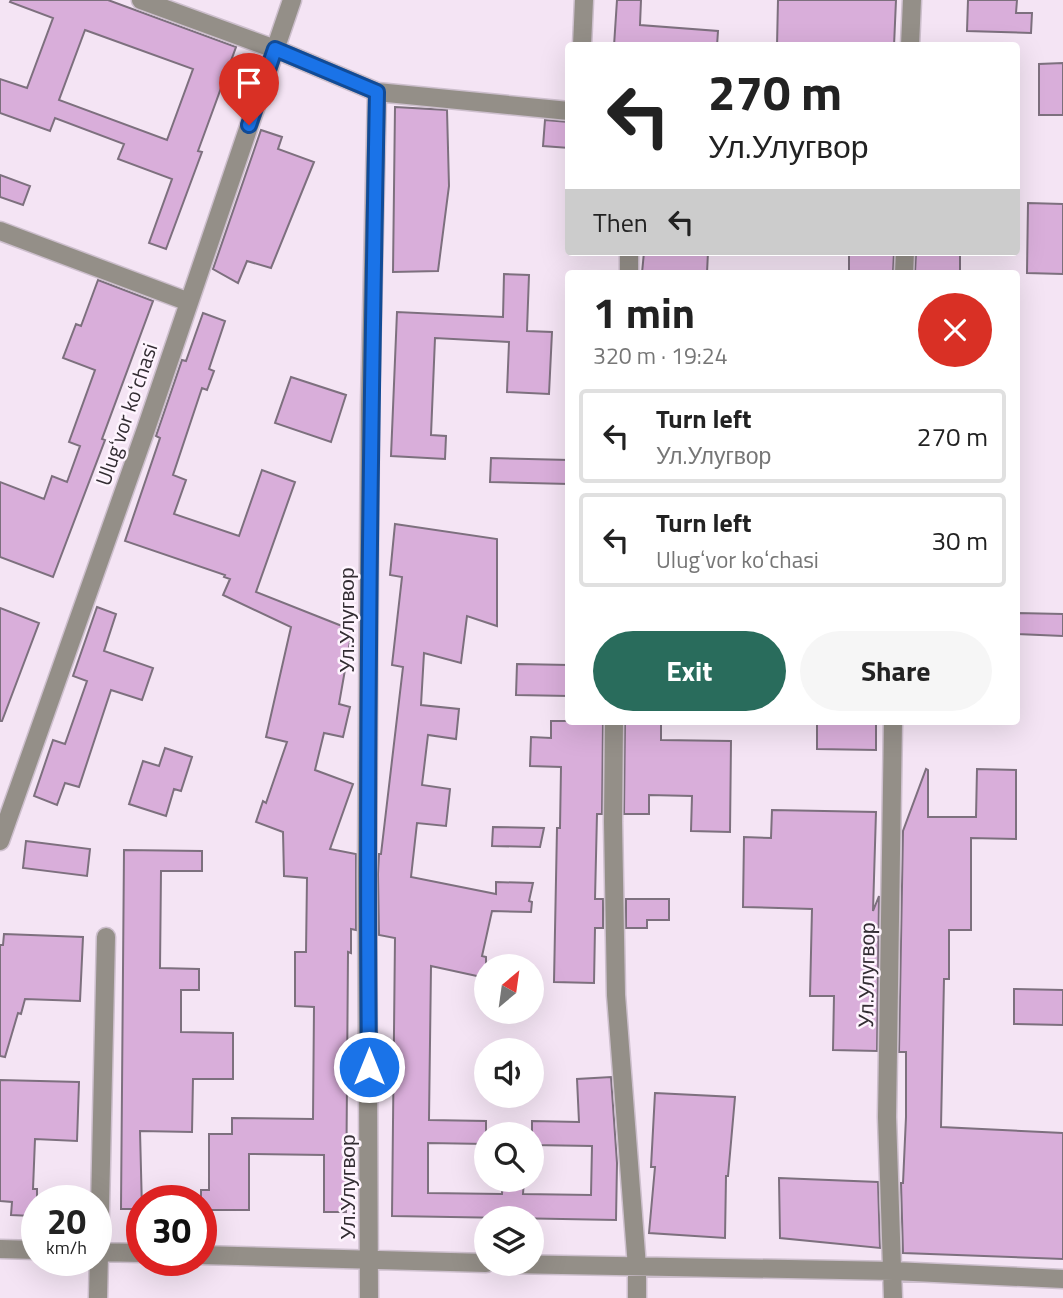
<!DOCTYPE html>
<meta charset="utf-8">
<style>
:root{--surface:#fff;--page:#f6f6f6;--text:#222;--muted:#767676;--line:#e0e0e0;--accent:#296c5c}
body{margin:0;font-family:"Titillium Web",sans-serif;background:var(--page);color:var(--text);height:100vh;display:flex;flex-direction:column;font-size:26px;white-space:nowrap}
*{box-sizing:border-box;margin:0}
p{font-size:23px;color:var(--muted)}
.icon{flex:none;width:38px;height:38px;fill:none;stroke:currentColor;stroke-width:2;stroke-linecap:round;stroke-linejoin:round}
.map{position:relative;flex:1;overflow:hidden}
.side{position:absolute;left:565px;top:270px;width:455px;height:455px;display:flex;flex-direction:column;background:var(--surface);border-radius:7px;box-shadow:0 7px 28px #0002}
.side>*{flex:none}
.guide{position:absolute;left:565px;top:42px;width:455px;height:214px;border-radius:7px;box-shadow:0 7px 28px #0002;background:#fff;color:var(--text);overflow:hidden}
.needle{width:46px;rotate:29deg}
.buttons{position:absolute;left:474px;top:954px;display:grid;gap:14px}
.buttons a{display:grid;place-items:center;width:70px;height:70px;border-radius:50%;background:var(--surface);box-shadow:0 7px 28px #0002;font-size:35px}
.speed{position:absolute;left:21px;top:1185px;display:flex;gap:14px;font-size:35px;font-weight:700;text-align:center}
.speed>*{display:grid;place-content:center;width:91px;height:91px;border-radius:50%;background:var(--surface);box-shadow:0 7px 28px #0002;line-height:1}
.speed small{font-size:18px;font-weight:400}
.speed .limit{border:10px solid #d22;background:#fff;color:#111}
.pin{position:absolute;display:grid;place-items:center;width:60px;height:60px;color:#fff;margin:-72px -30px;border-radius:50% 50% 50% 0;rotate:-45deg;box-shadow:0 0 7px #0007}
.pin .icon{rotate:45deg}
.me{position:absolute;width:77px;margin:-38px;rotate:0deg;stroke-linejoin:round;filter:drop-shadow(0 0 5px #0008)}
.turn{display:flex;align-items:center;gap:24px;height:147px;padding:0 28px;font-size:32px}
.turn .icon{width:91px;height:91px;stroke-width:2.5}
.turn b{display:block;font-size:49px;line-height:60px}
.then{display:flex;align-items:center;height:66px;padding:0 28px;background:#0003;gap:14px;font-size:26px}
.round{display:grid;place-items:center;flex:none;width:74px;height:74px;border-radius:37px;background:var(--page)}
.head{display:flex;align-items:center;justify-content:space-between;height:119px;padding:0 28px}
h1{font-size:42px;font-weight:700;line-height:52px}
.cta{display:flex;gap:14px;margin-top:auto;padding:14px 28px}
.cta a{flex:1;height:80px;border-radius:42px;background:var(--accent);color:#fff;font-size:28px;font-weight:700;line-height:80px;text-align:center}
.cta a+a{background:var(--page);color:var(--text)}
ul{padding:0;list-style:none}
li{display:flex;align-items:center;gap:21px;height:94px;margin:0 14px 10px;padding:0 14px;border:4px solid var(--line);border-radius:7px}
li div{flex:1}
li b{display:block;font-size:26px}
li em{font-style:normal}
.map>svg:first-child{display:block}
.building{fill:#d9aeda;stroke:#7d707e;stroke-width:2;fill-rule:evenodd}
.lines{fill:none;stroke-linecap:round;stroke-linejoin:round}
.minor-casing{stroke:#cdbfcd;stroke-width:21}
.minor{stroke:#948f88;stroke-width:18}
.route-casing{stroke:#114b97;stroke-width:18}
.route{stroke:#1a73e8;stroke-width:12}
.labels{text-anchor:middle;dominant-baseline:central;stroke-width:5;stroke-linejoin:round;paint-order:stroke}
.street-label{font-size:21px;fill:#332d33;stroke:#fef4fe}
</style>
<div class="map">
<svg width="1063" height="1298" viewBox="0 0 1063 1298">
<rect width="100%" height="100%" fill="#f4e4f4"/>
<path class="building" d="M 11,0 L 108,0 L 236,47 L 198,151 L 202,152 L 166,249 L 149,243 L 172,179 L 118,159 L 124,144 L 55,118 L 50,131 L 0,113 L 0,79 L 27,88 L 53,18 L 10,2 ZM 85,30 L 193,69 L 167,140 L 59,100 Z
M 617,0 L 641,0 L 640,25 L 718,31 L 717,46 L 614,46 Z
M 778,0 L 896,0 L 894,46 L 777,46 Z
M 968,0 L 1017,0 L 1016,13 L 1032,13 L 1031,33 L 967,31 Z
M 1063,63 L 1063,115 L 1039,115 L 1039,64 Z
M 395,107 L 447,110 L 449,186 L 438,271 L 393,272 Z
M 545,120 L 569,122 L 569,148 L 543,146 Z
M 261,130 L 282,137 L 278,149 L 314,162 L 271,268 L 247,261 L 238,283 L 213,269 Z
M 0,175 L 30,186 L 23,205 L 0,197 Z
M 1028,203 L 1063,204 L 1063,274 L 1027,273 Z
M 644,252 L 708,252 L 707,273 L 642,273 Z
M 849,252 L 894,252 L 893,273 L 849,273 Z
M 916,252 L 960,252 L 960,273 L 915,273 Z
M 504,274 L 529,275 L 527,331 L 552,332 L 549,394 L 507,392 L 509,342 L 435,338 L 431,435 L 446,436 L 445,459 L 391,456 L 397,312 L 503,317 Z
M 98,280 L 153,301 L 102,439 L 105,440 L 53,577 L 0,557 L 0,482 L 44,499 L 52,476 L 67,482 L 80,446 L 69,442 L 95,370 L 63,358 L 76,324 L 81,326 Z
M 203,313 L 225,321 L 209,369 L 214,371 L 207,390 L 202,388 L 173,475 L 186,480 L 174,514 L 239,536 L 262,470 L 295,482 L 256,592 L 352,630 L 339,704 L 350,707 L 343,737 L 324,733 L 315,770 L 353,784 L 330,849 L 356,854 L 356,930 L 351,929 L 351,953 L 348,952 L 346,1212 L 324,1212 L 324,1155 L 249,1154 L 249,1210 L 201,1210 L 201,1190 L 209,1190 L 209,1134 L 232,1134 L 232,1118 L 313,1119 L 314,1007 L 295,1006 L 295,952 L 306,952 L 307,878 L 284,876 L 283,832 L 256,822 L 263,801 L 266,803 L 287,742 L 266,737 L 291,627 L 223,595 L 230,579 L 224,577 L 225,575 L 125,541 L 160,438 L 156,436 L 182,360 L 186,361 Z
M 291,377 L 346,395 L 331,442 L 275,423 Z
M 491,458 L 569,460 L 569,484 L 490,482 Z
M 395,524 L 497,539 L 497,626 L 467,616 L 461,663 L 424,653 L 421,705 L 459,709 L 456,739 L 428,735 L 422,785 L 450,789 L 446,826 L 417,823 L 411,877 L 496,894 L 496,882 L 533,883 L 529,901 L 532,902 L 531,912 L 492,911 L 482,956 L 486,957 L 486,978 L 431,966 L 429,1120 L 486,1121 L 486,1144 L 428,1143 L 428,1193 L 502,1194 L 503,1180 L 524,1180 L 523,1194 L 591,1195 L 592,1146 L 532,1145 L 532,1121 L 579,1122 L 577,1079 L 611,1077 L 617,1163 L 616,1220 L 392,1216 L 395,938 L 379,935 L 378,874 L 379,854 L 381,854 L 403,667 L 392,665 L 402,577 L 390,575 Z
M 97,607 L 116,614 L 104,651 L 153,668 L 142,700 L 111,690 L 79,787 L 65,783 L 57,805 L 34,796 L 53,740 L 65,744 L 87,681 L 73,676 Z
M 0,608 L 39,623 L 2,721 L 0,721 Z
M 1017,613 L 1063,614 L 1063,636 L 1017,634 Z
M 517,664 L 569,665 L 569,696 L 516,695 Z
M 551,721 L 603,721 L 602,814 L 597,814 L 595,899 L 603,899 L 603,928 L 595,928 L 594,983 L 554,982 L 557,828 L 560,828 L 561,767 L 530,766 L 531,737 L 551,738 Z
M 625,721 L 661,721 L 661,740 L 731,741 L 730,832 L 691,831 L 692,796 L 649,795 L 649,814 L 624,814 Z
M 817,721 L 876,721 L 876,750 L 817,749 Z
M 165,748 L 192,757 L 181,791 L 174,789 L 166,816 L 129,804 L 143,761 L 159,766 Z
M 926,769 L 928,770 L 928,817 L 976,817 L 977,769 L 1016,770 L 1016,839 L 971,838 L 971,930 L 949,930 L 949,979 L 944,979 L 941,1127 L 1063,1133 L 1063,1259 L 903,1253 L 901,1183 L 903,1183 L 906,1117 L 906,1052 L 899,1052 L 903,831 Z
M 772,810 L 876,812 L 873,911 L 879,896 L 877,1051 L 833,1050 L 834,996 L 810,996 L 812,909 L 743,907 L 744,837 L 771,838 Z
M 493,827 L 544,828 L 540,847 L 492,846 Z
M 26,841 L 90,849 L 87,876 L 23,868 Z
M 124,850 L 202,851 L 202,871 L 161,871 L 160,968 L 199,969 L 199,990 L 181,990 L 181,1032 L 233,1033 L 233,1079 L 193,1079 L 192,1132 L 140,1131 L 142,1209 L 121,1209 Z
M 626,899 L 669,899 L 669,920 L 647,920 L 647,928 L 626,928 Z
M 4,934 L 83,937 L 80,1001 L 25,999 L 21,1014 L 18,1013 L 5,1057 L 0,1056 L 0,945 L 3,945 Z
M 1014,989 L 1063,990 L 1063,1025 L 1014,1024 Z
M 0,1080 L 79,1082 L 77,1141 L 35,1139 L 33,1189 L 37,1189 L 37,1212 L 32,1212 L 32,1216 L 11,1215 L 12,1202 L 0,1201 Z
M 655,1093 L 735,1097 L 728,1176 L 726,1176 L 725,1238 L 649,1233 L 655,1167 L 651,1167 Z
M 779,1178 L 878,1182 L 880,1248 L 780,1238 Z"/>
<g class="lines">
<g class="minor-casing">
<path id="minor" d="M 141,0 L 275,49 L 377,92 L 370,405 L 367,874 L 369,1298
M 582,46 L 584,0
M 910,46 L 912,0
M 377,92 L 569,111
M 0,231 L 189,302
M 629,273 L 629,252
M 904,273 L 905,252
M 614,721 L 613,822 L 616,995 L 637,1267 L 637,1298
M 893,721 L 887,1117 L 893,1298
M 0,841 L 146,429 L 292,0
M 0,1249 L 37,1250
M 96,1252 L 142,1253
M 201,1255 L 486,1263
M 508,1264 L 893,1271 L 1063,1279
M 98,1298 L 106,937"/>
</g>
<use href="#minor" class="minor"/>
</g>
<g class="lines">
<g class="route-casing">
<path id="route" d="M 249,125 L 275,49 L 377,92 C 371,417 366,742 369,1067"/>
</g>
<use href="#route" class="route"/>
</g>
<g class="labels">
<g class="street-label">
<text transform="translate(126 414) rotate(-71)">Ulugʻvor koʻchasi</text>
<text transform="translate(346 620) rotate(-90)">Ул.Улугвор</text>
<text transform="translate(866 975) rotate(-89)">Ул.Улугвор</text>
<text transform="translate(347 1187) rotate(-90)">Ул.Улугвор</text>
</g>
</g>
</svg>
<div class="buttons">
<a><svg class="needle" viewBox="-14 -14 28 28"><path d="M0-13l5 13h-10z" fill="#e53935"/><path d="M0 13l5-13h-10z" fill="#767676"/></svg></a>
<a><svg class="icon" aria-label="sound" viewBox="0 0 24 24"><path d="M4 9h4l5-4v14l-5-4H4zM17 9q2 3 0 6"/></svg></a>
<a><svg class="icon" aria-label="search" viewBox="0 0 24 24"><circle cx="10" cy="10" r="6"/><path d="M15 15l6 6"/></svg></a>
<a><svg class="icon" aria-label="layers" viewBox="0 0 24 24"><path d="M12 4l9 5-9 5-9-5zM3 14l9 5 9-5"/></svg></a>
</div>
<div class="speed"><div>20<small>km/h</small></div><div class="limit">30</div></div>
<div class="pin" style="left:249px;top:125px;background:#d93025"><svg class="icon" aria-label="arrive" viewBox="0 0 24 24"><path d="M6 21V4h12l-3 4 3 4H6"/></svg></div>
<svg class="me" style="left:369px;top:1067px" viewBox="-20 -20 40 40"><circle r="17" fill="#1a73e8" stroke="#fff" stroke-width="3"/><path d="M0-11L8 9 0 5-8 9z" fill="#fff"/></svg>
<div class="guide">
<div class="turn"><svg class="icon" aria-label="left" viewBox="0 0 24 24"><path d="M17 20v-9H6M10 6l-5 5 5 5"/></svg><div><b>270 m</b>Ул.Улугвор</div></div>
<div class="then">Then<svg class="icon" aria-label="left" viewBox="0 0 24 24"><path d="M17 20v-9H6M10 6l-5 5 5 5"/></svg></div>
</div>
<section class="side">
<div class="head"><div><h1>1 min</h1><p>320 m · 19:24</p></div><a class="round" style="background:#d93025;color:#fff"><svg class="icon" aria-label="close" viewBox="0 0 24 24"><path d="M6 6l12 12M18 6L6 18"/></svg></a></div>
<ul>
<li><svg class="icon" aria-label="left" viewBox="0 0 24 24"><path d="M17 20v-9H6M10 6l-5 5 5 5"/></svg><div><b>Turn left</b><p>Ул.Улугвор</p></div><em>270 m</em></li>
<li><svg class="icon" aria-label="left" viewBox="0 0 24 24"><path d="M17 20v-9H6M10 6l-5 5 5 5"/></svg><div><b>Turn left</b><p>Ulugʻvor koʻchasi</p></div><em>30 m</em></li>
</ul>
<div class="cta"><a>Exit</a><a>Share</a></div>
</section>
</div>
